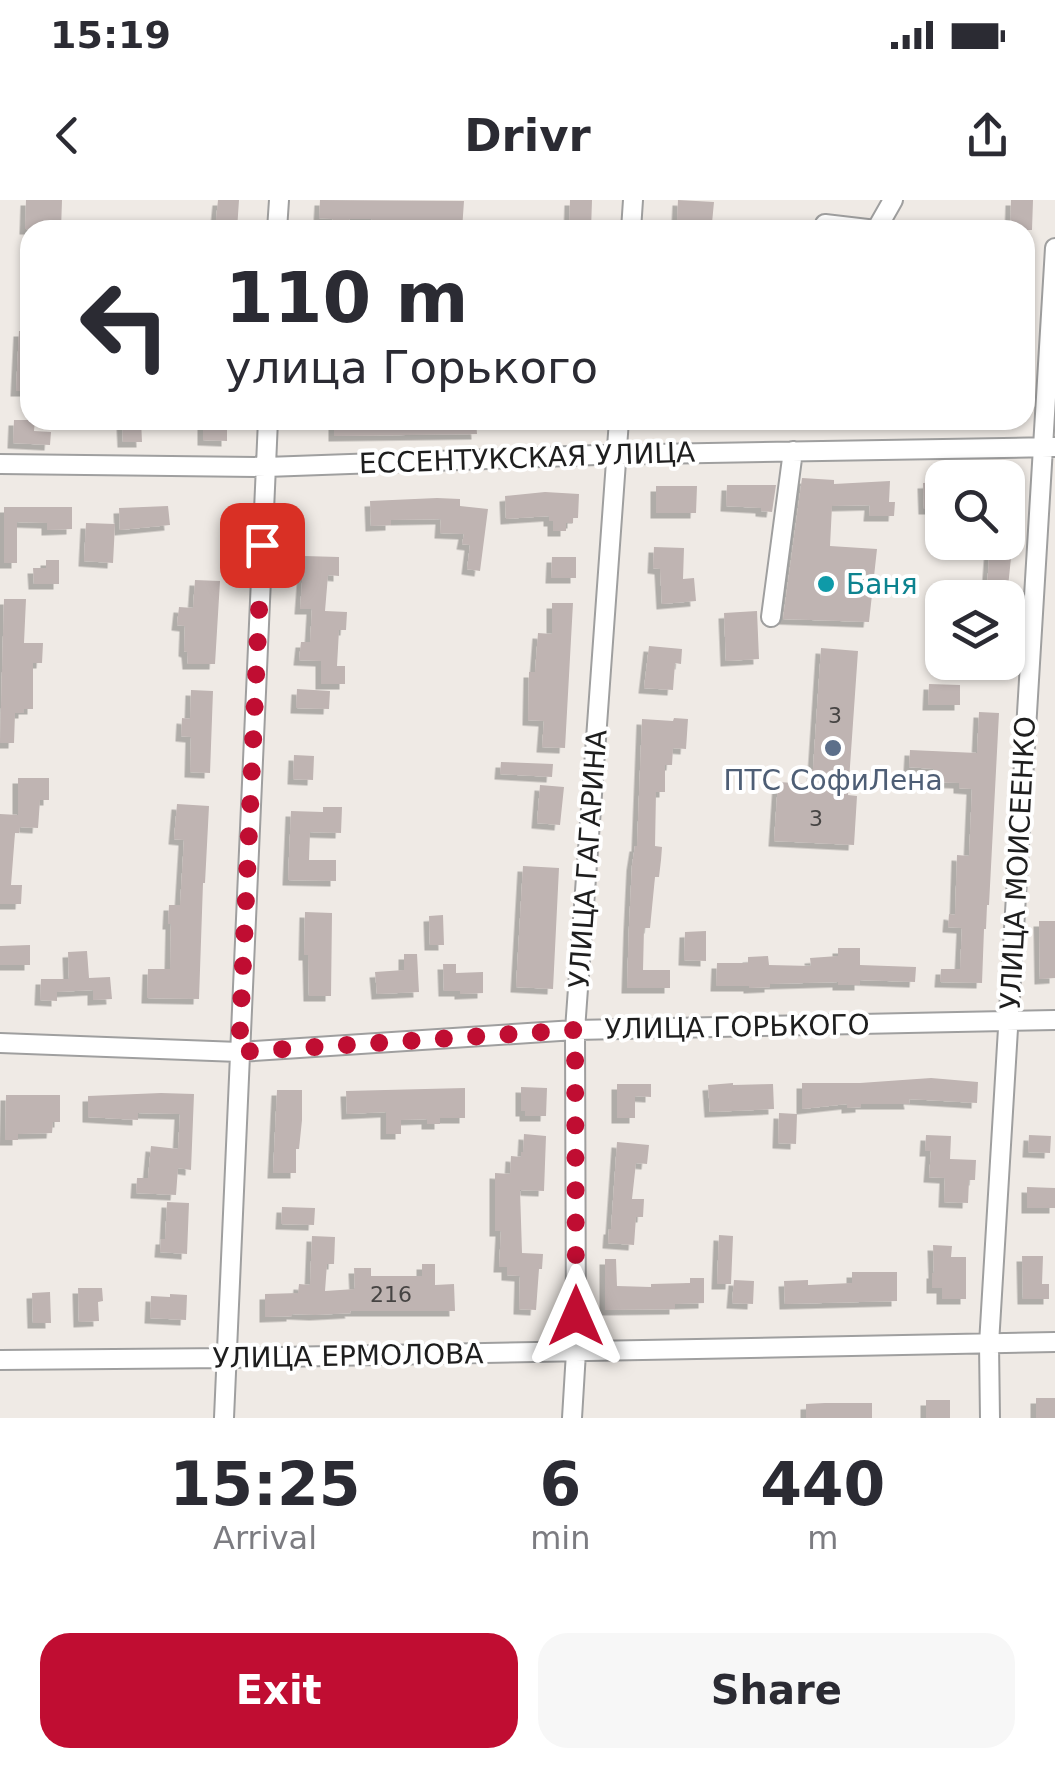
<!DOCTYPE html>
<meta charset="utf-8">
<style>
:root{--surface:#fff;--page:#f7f7f7;--text:#2b2b33;--muted:#7c7c81;--accent:#c00d32}
body{margin:0;font-family:"DejaVu Sans",sans-serif;background:var(--page);color:var(--text);height:100vh;display:flex;flex-direction:column;font-size:38px;white-space:nowrap}
*{box-sizing:border-box;margin:0}
p{font-size:32px;color:var(--muted)}
.icon{flex:none;width:55px;height:55px;fill:none;stroke:currentColor;stroke-width:2;stroke-linecap:round;stroke-linejoin:round}
.map{position:relative;height:1218px;overflow:hidden}
.panel{display:flex;flex-direction:column;background:var(--surface);flex:1}
.panel>*{flex:none}
.top-card{position:absolute;left:20px;top:20px;width:1015px;height:210px;border-radius:30px;box-shadow:0 2px 8px #0004;background:#fff;color:var(--text);overflow:hidden}
.fabs{position:absolute;left:925px;top:260px;display:grid;gap:20px}
.fabs a{display:grid;place-items:center;width:100px;height:100px;border-radius:20px;background:var(--surface);box-shadow:0 2px 8px #0004;font-size:50px}
.pin{position:absolute;display:grid;place-items:center;width:85px;height:85px;color:#fff;margin:-42px;border-radius:20px;box-shadow:0 5px 15px #0006}
.me{position:absolute;width:110px;margin:-55px;rotate:0deg;stroke-linejoin:round;filter:drop-shadow(0 0 8px #0008)}
.turn{display:flex;align-items:center;gap:35px;height:210px;padding:0 40px;font-size:45px}
.turn .icon{width:130px;height:130px;stroke-width:2.5}
.turn b{display:block;font-size:70px;line-height:85px}
.eta{display:flex;justify-content:space-evenly;align-items:center;height:170px;text-align:center}
.eta b{font-size:60px;font-weight:700;line-height:70px}
.action{display:flex;gap:20px;margin-top:auto;padding:20px 40px}
.action a{flex:1;height:115px;border-radius:30px;background:var(--accent);color:#fff;font-size:40px;font-weight:700;line-height:115px;text-align:center}
.action a+a{background:var(--page);color:var(--text)}
.status{display:flex;justify-content:space-between;align-items:center;height:70px;padding:0 50px;background:var(--surface);direction:ltr}
.status svg{height:28px;fill:currentColor}
header{display:flex;justify-content:space-between;align-items:center;height:130px;padding:0 40px;background:var(--surface);font-size:45px;font-weight:700}
.map>svg:first-child{display:block}
.building{fill:#bfb4b2;filter:url(#shadow)}
.lines{fill:none;stroke-linecap:round;stroke-linejoin:round}
.minor-casing{stroke:#9f9f9f;stroke-width:22}
.minor{stroke:#fff;stroke-width:18}
.route{stroke:#c00d32;stroke-width:18;stroke-dasharray:0 32.4}
.culture-dot{fill:#0f9aa8;stroke:#fff;stroke-width:4}
.service-dot{fill:#5c6f8a;stroke:#fff;stroke-width:4}
.labels{text-anchor:middle;dominant-baseline:central;stroke-width:8;stroke-linejoin:round;paint-order:stroke}
.number-label{font-size:22px;fill:#464443}
.street-label{font-size:28px;fill:#1e1e1e;stroke:#fff}
.culture-label{font-size:28px;fill:#0d838f;stroke:#fff;text-anchor:start}
.service-label{font-size:28px;fill:#4e5e75;stroke:#fff}
</style>
<div class="status"><b>15:19</b><svg viewBox="0 0 49 12"><path d="M0 12V9h3v3zM5 12V6h3v6zM10 12V3h3v9zM15 12V0h3v12zM26 1h20v11H26zM47 4h2v5h-2z"/></svg></div>
<header><svg class="icon" aria-label="back" viewBox="0 0 24 24"><path d="M15 5l-7 7 7 7"/></svg>Drivr<svg class="icon" aria-label="share" viewBox="0 0 24 24"><path d="M12 15V3M7 8l5-5 5 5M5 13v7h14v-7"/></svg></header>
<div class="map">
<svg width="1055" height="1218" viewBox="0 0 1055 1218">
<defs>
<filter id="shadow"><feDropShadow dx="-5.5" dy="5.5" stdDeviation="0" flood-color="#0004"/></filter>
</defs>
<rect width="100%" height="100%" fill="#efeae5"/>
<path class="building" d="M 26,0 L 62,0 L 61,30 L 25,29 Z
M 218,0 L 239,0 L 237,30 L 215,30 Z
M 320,0 L 464,1 L 462,30 L 456,30 L 451,24 L 433,23 L 428,27 L 415,27 L 411,23 L 392,22 L 387,26 L 374,24 L 371,19 L 350,19 L 346,23 L 335,22 L 332,19 L 319,18 Z
M 570,0 L 592,0 L 591,30 L 569,30 Z
M 678,0 L 714,2 L 712,23 L 677,21 Z
M 1011,0 L 1033,0 L 1032,30 L 1010,30 Z
M 19,131 L 30,131 L 30,191 L 16,191 Z
M 14,220 L 35,220 L 34,231 L 51,232 L 50,245 L 13,243 Z
M 122,220 L 141,220 L 142,242 L 123,242 Z
M 334,220 L 476,220 L 477,234 L 334,236 Z
M 203,222 L 227,223 L 227,241 L 203,240 Z
M 802,278 L 834,280 L 834,284 L 890,281 L 889,302 L 895,302 L 894,316 L 869,316 L 870,305 L 832,306 L 830,346 L 877,349 L 869,422 L 783,419 Z
M 942,282 L 942,309 L 924,309 L 923,283 Z
M 727,285 L 776,285 L 772,312 L 761,311 L 761,308 L 726,306 Z
M 656,286 L 697,286 L 696,313 L 656,313 Z
M 545,292 L 579,294 L 578,318 L 573,318 L 573,323 L 566,323 L 566,331 L 553,331 L 553,321 L 549,321 L 549,316 L 506,319 L 505,296 Z
M 437,298 L 460,299 L 460,306 L 488,309 L 480,371 L 467,369 L 470,345 L 462,344 L 464,334 L 440,333 L 441,319 L 391,320 L 391,325 L 371,326 L 370,301 Z
M 168,306 L 170,325 L 120,330 L 119,308 Z
M 4,307 L 72,307 L 72,329 L 47,330 L 47,323 L 17,322 L 17,363 L 4,363 Z
M 86,323 L 115,324 L 113,363 L 84,361 Z
M 990,346 L 1012,348 L 1008,387 L 987,386 Z
M 654,347 L 684,348 L 683,379 L 694,378 L 696,401 L 662,404 L 660,369 L 653,368 Z
M 304,356 L 339,357 L 339,376 L 328,375 L 325,411 L 347,412 L 346,430 L 339,430 L 337,466 L 345,466 L 345,484 L 321,484 L 321,461 L 299,460 L 301,442 L 310,442 L 312,409 L 300,409 Z
M 552,357 L 576,357 L 576,378 L 551,378 Z
M 46,360 L 59,360 L 59,384 L 34,384 L 33,368 L 46,368 Z
M 195,380 L 220,381 L 215,464 L 188,464 L 187,452 L 184,451 L 185,426 L 177,425 L 179,407 L 193,408 Z
M 4,399 L 26,399 L 24,443 L 43,443 L 42,463 L 33,463 L 33,509 L 24,509 L 24,513 L 15,513 L 14,543 L 0,543 Z
M 552,403 L 573,403 L 565,548 L 542,547 L 544,521 L 528,520 L 529,472 L 535,472 L 538,433 L 552,434 Z
M 757,411 L 759,459 L 726,461 L 724,413 Z
M 649,446 L 682,449 L 681,464 L 675,463 L 673,490 L 644,488 Z
M 821,448 L 858,451 L 848,595 L 857,596 L 854,645 L 774,641 L 778,582 L 812,584 Z
M 929,484 L 960,485 L 960,505 L 928,505 Z
M 297,489 L 330,491 L 329,509 L 296,508 Z
M 191,490 L 213,491 L 210,573 L 190,572 L 191,537 L 181,536 L 182,518 L 190,519 Z
M 979,512 L 999,513 L 989,705 L 987,705 L 986,729 L 984,729 L 982,783 L 940,782 L 941,769 L 960,769 L 962,728 L 948,727 L 949,714 L 955,715 L 957,655 L 969,656 L 972,589 L 959,588 L 959,583 L 933,582 L 934,569 L 909,567 L 910,550 L 977,553 Z
M 674,518 L 688,519 L 686,549 L 673,548 L 672,565 L 665,565 L 665,592 L 656,592 L 655,646 L 662,647 L 661,660 L 659,677 L 655,677 L 650,728 L 644,728 L 643,770 L 670,770 L 670,788 L 627,788 L 629,726 L 632,665 L 635,646 L 637,646 L 642,519 L 673,521 Z
M 294,555 L 314,556 L 313,580 L 293,579 Z
M 501,562 L 553,564 L 552,577 L 500,574 Z
M 18,578 L 49,578 L 49,600 L 40,600 L 38,628 L 20,627 L 19,633 L 15,633 L 11,685 L 22,685 L 21,704 L 0,704 L 0,614 L 18,615 Z
M 540,585 L 564,587 L 560,625 L 537,623 Z
M 177,604 L 209,606 L 205,683 L 203,683 L 199,799 L 147,798 L 148,769 L 170,769 L 171,724 L 168,724 L 169,705 L 180,705 L 184,640 L 174,639 Z
M 323,607 L 342,607 L 341,633 L 310,632 L 309,660 L 336,660 L 336,681 L 288,680 L 291,611 L 323,612 Z
M 523,666 L 559,668 L 553,789 L 516,787 Z
M 305,712 L 332,713 L 331,796 L 309,796 L 308,755 L 304,755 Z
M 443,715 L 444,745 L 430,745 L 429,716 Z
M 1039,721 L 1055,721 L 1055,778 L 1040,779 Z
M 706,731 L 706,761 L 684,760 L 685,732 Z
M 30,745 L 30,765 L 0,765 L 0,746 Z
M 838,748 L 860,748 L 860,765 L 916,767 L 915,782 L 860,780 L 860,785 L 838,785 L 838,782 L 770,784 L 770,787 L 749,788 L 749,786 L 716,786 L 717,763 L 748,763 L 748,757 L 768,756 L 769,765 L 811,766 L 810,758 L 838,756 Z
M 87,751 L 89,778 L 110,777 L 112,799 L 93,800 L 93,790 L 57,792 L 57,801 L 40,800 L 41,779 L 69,779 L 68,752 Z
M 404,754 L 417,754 L 419,792 L 377,794 L 375,772 L 404,770 Z
M 443,764 L 456,764 L 456,773 L 483,772 L 483,793 L 460,794 L 460,791 L 444,791 Z
M 931,878 L 978,882 L 977,903 L 909,899 L 910,904 L 861,904 L 861,907 L 847,908 L 847,904 L 802,909 L 802,883 L 860,883 Z
M 733,883 L 733,885 L 773,884 L 774,909 L 710,912 L 708,885 Z
M 617,884 L 651,884 L 651,897 L 635,896 L 635,918 L 617,918 Z
M 521,887 L 547,888 L 546,916 L 525,916 L 525,911 L 521,911 Z
M 465,888 L 465,918 L 440,918 L 440,924 L 427,924 L 427,919 L 401,920 L 401,934 L 386,934 L 386,912 L 347,914 L 346,891 Z
M 277,890 L 302,890 L 302,920 L 299,949 L 296,949 L 296,973 L 273,973 Z
M 161,893 L 194,894 L 191,970 L 178,968 L 176,995 L 136,993 L 137,978 L 148,978 L 151,946 L 178,949 L 180,914 L 138,913 L 138,920 L 88,917 L 88,896 Z
M 6,895 L 60,895 L 60,922 L 53,922 L 52,933 L 18,934 L 18,940 L 5,940 Z
M 779,913 L 797,914 L 796,944 L 778,943 Z
M 524,934 L 546,936 L 544,991 L 520,990 L 522,1053 L 543,1054 L 542,1069 L 539,1069 L 536,1110 L 519,1109 L 520,1076 L 507,1075 L 507,1067 L 499,1067 L 501,1031 L 495,1031 L 495,973 L 510,974 L 511,956 L 521,957 L 521,952 L 523,952 Z
M 926,935 L 951,936 L 950,959 L 976,960 L 975,980 L 969,980 L 968,1003 L 944,1002 L 945,978 L 929,977 L 931,951 L 925,951 Z
M 1029,935 L 1051,936 L 1050,953 L 1028,952 Z
M 617,942 L 649,945 L 647,964 L 636,963 L 632,999 L 644,999 L 643,1017 L 636,1017 L 634,1045 L 608,1043 L 609,1029 L 611,1029 Z
M 1027,987 L 1055,988 L 1055,1008 L 1027,1008 Z
M 167,1002 L 189,1003 L 187,1054 L 160,1052 L 161,1039 L 165,1039 Z
M 282,1007 L 315,1008 L 314,1025 L 281,1024 Z
M 719,1035 L 733,1036 L 731,1084 L 717,1084 Z
M 312,1036 L 335,1037 L 334,1064 L 327,1064 L 325,1091 L 355,1089 L 354,1068 L 371,1068 L 371,1076 L 422,1076 L 422,1064 L 435,1064 L 435,1085 L 454,1084 L 455,1111 L 350,1111 L 351,1113 L 315,1115 L 292,1114 L 292,1116 L 265,1117 L 265,1094 L 298,1093 L 299,1084 L 310,1085 Z
M 933,1045 L 952,1046 L 951,1057 L 966,1057 L 966,1099 L 942,1099 L 942,1088 L 932,1088 L 932,1073 L 934,1073 Z
M 1022,1056 L 1043,1056 L 1042,1084 L 1049,1084 L 1049,1099 L 1023,1099 Z
M 605,1059 L 616,1059 L 617,1086 L 651,1087 L 651,1084 L 690,1083 L 690,1078 L 704,1078 L 704,1103 L 675,1104 L 675,1109 L 605,1110 Z
M 852,1072 L 897,1072 L 897,1101 L 785,1104 L 784,1081 L 808,1080 L 808,1085 L 852,1083 Z
M 734,1080 L 754,1081 L 753,1104 L 732,1103 Z
M 78,1088 L 102,1088 L 103,1101 L 98,1102 L 99,1121 L 79,1122 Z
M 50,1092 L 51,1123 L 33,1123 L 32,1093 Z
M 170,1094 L 187,1095 L 186,1120 L 150,1118 L 151,1096 L 170,1097 Z
M 1036,1198 L 1055,1198 L 1055,1218 L 1036,1218 Z
M 926,1200 L 950,1200 L 950,1218 L 926,1218 Z
M 825,1203 L 872,1203 L 872,1218 L 806,1218 L 806,1204 Z"/>
<g class="lines">
<g class="minor-casing">
<path id="minor" d="M 825,24 L 876,30 L 893,0
M 277,30 L 279,0
M 631,30 L 633,0
M 0,264 L 266,267 L 597,255 L 1054,247
M 771,417 L 793,251
M 0,843 L 239,852 L 575,830 L 1055,820
M 0,1160 L 228,1158 L 1055,1142
M 224,1218 L 268,220
M 572,1218 L 576,1152 L 575,830 L 619,220
M 990,1218 L 989,1144 L 1055,48"/>
</g>
<use href="#minor" class="minor"/>
</g>
<g class="lines">
<path class="route" d="M 262,345 L 239,852 L 575,830 L 576,1116"/>
</g>
<circle class="culture-dot" cx="826" cy="384" r="10"/>
<circle class="service-dot" cx="833" cy="548" r="10"/>
<g class="labels">
<g class="number-label">
<text x="835" y="515">3</text>
<text x="816" y="618">3</text>
<text x="391" y="1094">216</text>
</g>
<g class="street-label">
<text transform="translate(527 258) rotate(-2)">ЕССЕНТУКСКАЯ УЛИЦА</text>
<text transform="translate(588 659) rotate(-86)">УЛИЦА ГАГАРИНА</text>
<text transform="translate(1018 663) rotate(-87)">УЛИЦА МОИСЕЕНКО</text>
<text transform="translate(737 827) rotate(-1)">УЛИЦА ГОРЬКОГО</text>
<text transform="translate(348 1156) rotate(-1)">УЛИЦА ЕРМОЛОВА</text>
</g>
<g class="culture-label">
<text x="846" y="384">Баня</text>
</g>
<g class="service-label">
<text x="833" y="580">ПТС СофиЛена</text>
</g>
</g>
</svg>
<div class="fabs">
<a><svg class="icon" aria-label="search" viewBox="0 0 24 24"><circle cx="10" cy="10" r="6"/><path d="M15 15l6 6"/></svg></a>
<a><svg class="icon" aria-label="layers" viewBox="0 0 24 24"><path d="M12 4l9 5-9 5-9-5zM3 14l9 5 9-5"/></svg></a>
</div>
<div class="pin" style="left:262px;top:345px;background:#d93025"><svg class="icon" aria-label="arrive" viewBox="0 0 24 24"><path d="M6 21V4h12l-3 4 3 4H6"/></svg></div>
<svg class="me" style="left:576px;top:1116px" viewBox="-20 -20 40 40"><path d="M0-17L14 15 0 8-14 15z" fill="#c00d32" stroke="#fff" stroke-width="4"/></svg>
<div class="top-card">
<div class="turn"><svg class="icon" aria-label="left" viewBox="0 0 24 24"><path d="M17 20v-9H6M10 6l-5 5 5 5"/></svg><div><b>110 m</b>улица Горького</div></div>
</div>
</div>
<section class="panel">
<div class="eta">
<div><b>15:25</b><p>Arrival</p></div>
<div><b>6</b><p>min</p></div>
<div><b>440</b><p>m</p></div>
</div>
<div class="action"><a>Exit</a><a>Share</a></div>
</section>
